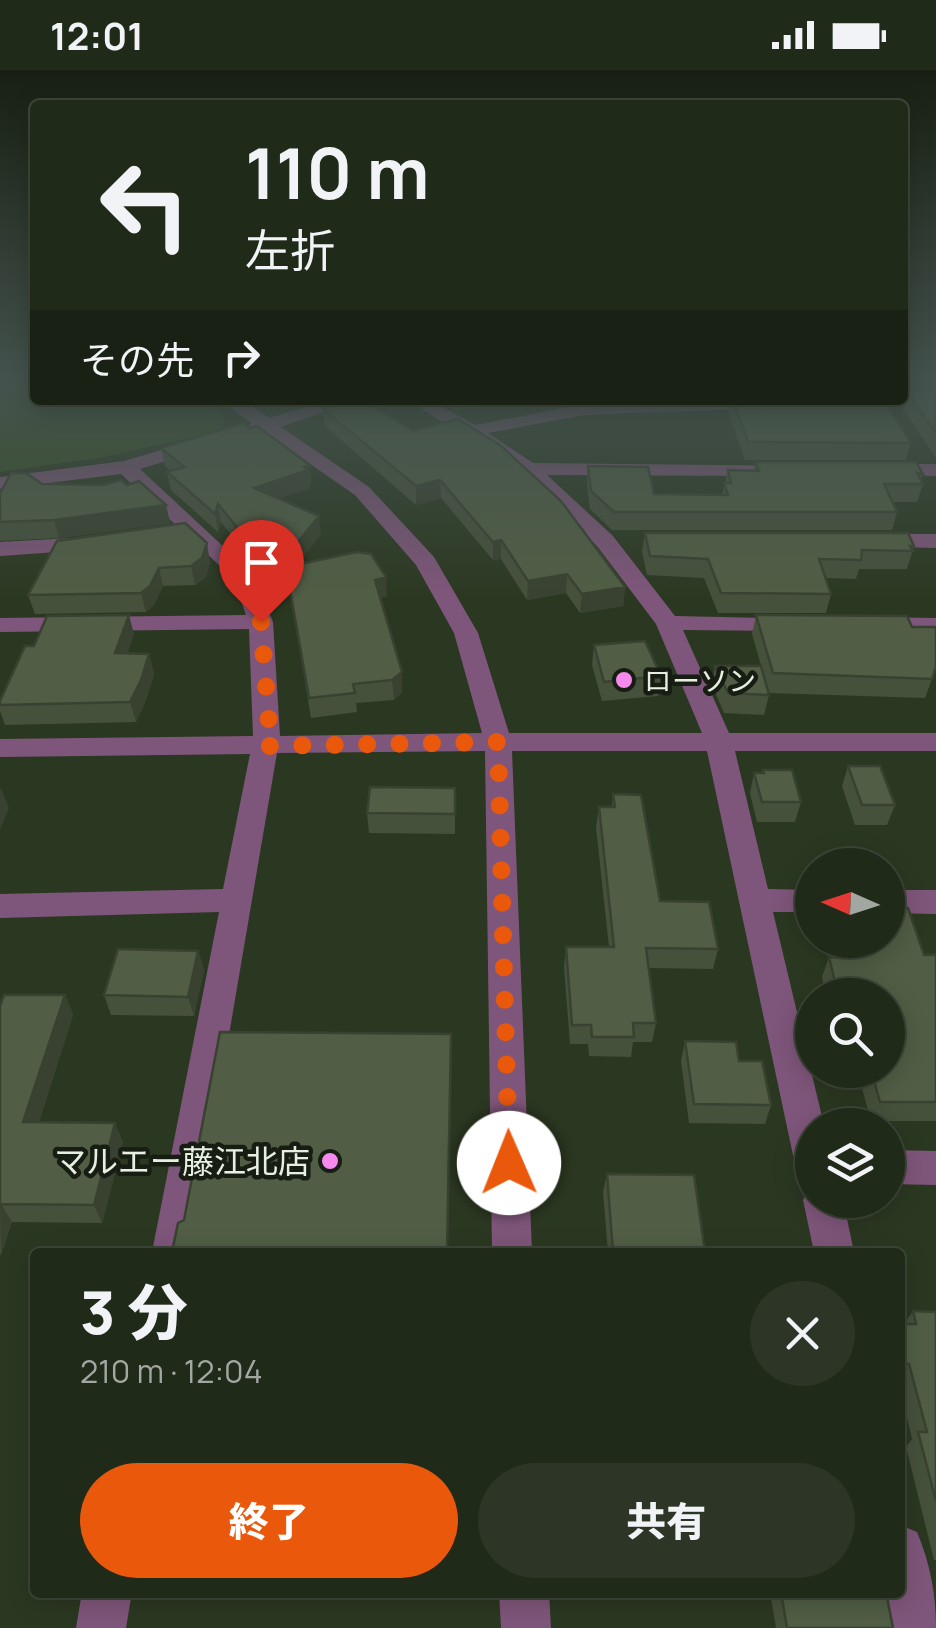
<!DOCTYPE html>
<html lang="ja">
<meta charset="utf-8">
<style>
:root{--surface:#202a19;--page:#2d3626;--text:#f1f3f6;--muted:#a2a7a2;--line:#3d4638;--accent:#ea580c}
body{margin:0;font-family:Manrope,"Noto Sans JP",sans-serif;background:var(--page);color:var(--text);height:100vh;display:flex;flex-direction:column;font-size:38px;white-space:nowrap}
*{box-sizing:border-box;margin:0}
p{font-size:32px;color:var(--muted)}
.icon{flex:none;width:55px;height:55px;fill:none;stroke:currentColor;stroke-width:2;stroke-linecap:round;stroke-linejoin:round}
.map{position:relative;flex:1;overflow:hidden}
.drawer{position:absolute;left:30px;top:1178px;width:875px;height:350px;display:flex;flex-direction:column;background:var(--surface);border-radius:10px;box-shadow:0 5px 25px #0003,0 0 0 2px var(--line)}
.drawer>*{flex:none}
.hud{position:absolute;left:30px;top:30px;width:878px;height:305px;border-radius:10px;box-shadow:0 5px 25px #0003,0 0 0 2px var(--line);background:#202a19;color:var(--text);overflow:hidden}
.needle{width:65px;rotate:273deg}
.fabs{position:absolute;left:795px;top:778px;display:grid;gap:20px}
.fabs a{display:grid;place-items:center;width:110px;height:110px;border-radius:50%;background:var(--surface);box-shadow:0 5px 25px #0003,0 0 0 2px var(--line);font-size:50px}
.pin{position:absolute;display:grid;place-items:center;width:85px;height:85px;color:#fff;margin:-102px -42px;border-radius:50% 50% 50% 0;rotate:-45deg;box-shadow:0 0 10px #0007}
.pin .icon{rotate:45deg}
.me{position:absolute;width:110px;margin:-55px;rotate:359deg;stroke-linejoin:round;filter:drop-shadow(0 0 8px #0008)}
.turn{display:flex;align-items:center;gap:35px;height:210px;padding:0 50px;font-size:45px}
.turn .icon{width:130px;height:130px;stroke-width:2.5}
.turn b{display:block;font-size:70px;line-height:85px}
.then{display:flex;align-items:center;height:95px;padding:0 50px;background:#0003;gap:20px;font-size:38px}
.round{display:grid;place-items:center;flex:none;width:105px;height:105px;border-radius:52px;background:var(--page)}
.overview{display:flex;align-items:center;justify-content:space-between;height:170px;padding:0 50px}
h1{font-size:60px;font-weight:800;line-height:75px}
.primary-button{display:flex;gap:20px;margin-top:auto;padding:20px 50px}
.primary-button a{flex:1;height:115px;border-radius:60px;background:var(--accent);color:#fff;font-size:40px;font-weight:800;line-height:115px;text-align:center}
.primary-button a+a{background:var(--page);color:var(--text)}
.status{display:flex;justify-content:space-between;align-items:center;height:70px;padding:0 50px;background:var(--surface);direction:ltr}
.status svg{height:28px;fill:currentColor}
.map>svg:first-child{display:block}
.green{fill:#385020}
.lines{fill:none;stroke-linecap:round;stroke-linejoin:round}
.minor{fill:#7f567b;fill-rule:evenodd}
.wall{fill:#46513b}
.shaded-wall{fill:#394230}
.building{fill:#515e45;stroke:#394230;stroke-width:2.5}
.route{stroke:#ea580c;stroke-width:18;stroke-dasharray:0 32.4}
.poi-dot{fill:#f589ee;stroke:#171d13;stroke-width:4}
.labels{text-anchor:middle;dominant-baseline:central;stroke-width:9;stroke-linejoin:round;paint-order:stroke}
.poi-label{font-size:28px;fill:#e7efe1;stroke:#171d13;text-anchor:start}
.near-poi-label{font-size:32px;fill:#e7efe1;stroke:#171d13;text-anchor:end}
</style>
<div class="status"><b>12:01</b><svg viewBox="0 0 49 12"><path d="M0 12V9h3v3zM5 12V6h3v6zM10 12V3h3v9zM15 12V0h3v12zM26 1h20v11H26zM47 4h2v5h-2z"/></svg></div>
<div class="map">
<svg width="936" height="1558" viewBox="0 0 936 1558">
<rect width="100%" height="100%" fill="#2b3821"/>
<path class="green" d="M 0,310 L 35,310 L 35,330 L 202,330 L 225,347 L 220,361 L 104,387 L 0,402 Z"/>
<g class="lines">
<path class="minor" d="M 221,330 L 242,330 L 269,348 L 329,330 L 357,330 L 281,357 L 369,417 L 434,487 L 478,563 L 509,663 L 702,663 L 656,554 L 597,476 L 522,403 L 408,330 L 430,330 L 475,355 L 584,334 L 779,330 L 778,337 L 772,338 L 584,345 L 488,363 L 533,393 L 800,396 L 803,400 L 793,406 L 547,405 L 613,466 L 675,546 L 801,549 L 805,554 L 801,559 L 793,561 L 683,560 L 729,663 L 936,663 L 936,681 L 735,681 L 768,819 L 812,820 L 812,842 L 773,842 L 824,1055 L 812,1055 L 812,1102 L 799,1097 L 793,1085 L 707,681 L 512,681 L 532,1182 L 492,1182 L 485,681 L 277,683 L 192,1182 L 152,1182 L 219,842 L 0,848 L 0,824 L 223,819 L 250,684 L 0,687 L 0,669 L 253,666 L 249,559 L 0,562 L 0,548 L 246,545 L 233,508 L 121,404 L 0,419 L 0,407 L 124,391 L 195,370 L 209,370 L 209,378 L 140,399 L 254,505 L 273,552 L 280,666 L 482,663 L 454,563 L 416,495 L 355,425 L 264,362 L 244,364 L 244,356 L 252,354 Z
M 879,394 L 936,394 L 936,406 L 872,404 L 869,400 Z
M 873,464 L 936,464 L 936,478 L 865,476 L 862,471 L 865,466 Z
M 92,467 L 100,469 L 103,474 L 100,479 L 0,486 L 0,472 Z
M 869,547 L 936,548 L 936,562 L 861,559 L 857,554 L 861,549 Z
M 888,820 L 936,820 L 936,844 L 888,843 Z
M 888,1080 L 936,1081 L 936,1115 L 888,1114 Z
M 812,1116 L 812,1130 L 843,1130 L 854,1182 L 814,1182 L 803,1130 Z
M 900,1455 L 917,1462 C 930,1493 936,1524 936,1558 L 894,1558 L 886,1522 L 900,1522 Z
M 82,1522 L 132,1522 L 126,1558 L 76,1558 Z
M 499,1522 L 549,1522 L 551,1558 L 501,1558 Z"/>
</g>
<path class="wall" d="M 902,310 L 936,310 L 936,388 L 903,339 L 907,322 L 934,320 L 902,321 Z
M 438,330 L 511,330 L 511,331 L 458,341 Z
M 732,330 L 884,330 L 911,373 L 906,390 L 745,390 L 729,344 Z
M 323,339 L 625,517 L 623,536 L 580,543 L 566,523 L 527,530 L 501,489 L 493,490 L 441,428 L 416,435 L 325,356 Z
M 161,378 L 310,395 L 311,413 L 310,413 L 310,418 L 279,428 L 321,464 L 297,495 L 387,526 L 380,528 L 402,602 L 402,622 L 394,630 L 356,633 L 357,642 L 311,648 L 288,507 L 284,512 L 272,497 L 259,500 L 221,452 L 218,462 L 171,420 L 167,402 L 171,401 L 165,396 Z
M 755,392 L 923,404 L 921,410 L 923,414 L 917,432 L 892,432 L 897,442 L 892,460 L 612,460 L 590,439 L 587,414 L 588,396 L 654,424 L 722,425 L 728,400 L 754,401 Z
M 42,414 L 127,415 L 166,435 L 170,453 L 59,468 L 0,471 L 0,420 Z
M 645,463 L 914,476 L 907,499 L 859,499 L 856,509 L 826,508 L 831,524 L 826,543 L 718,543 L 704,508 L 647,505 L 642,482 Z
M 57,471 L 210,492 L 206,507 L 195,515 L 163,516 L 154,535 L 146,542 L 35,544 L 28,525 Z
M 756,545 L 912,557 L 936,598 L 925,628 L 769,623 L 752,564 Z
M 134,564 L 127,583 L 149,584 L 154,604 L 146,630 L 136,652 L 5,655 L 0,641 L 0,631 L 34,576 Z
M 594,575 L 661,606 L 658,626 L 602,631 L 592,595 Z
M 715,596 L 769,625 L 764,645 L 724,643 L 712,615 Z
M 848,696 L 895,735 L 887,755 L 855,755 L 842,716 Z
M 763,700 L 801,732 L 795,752 L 757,752 L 750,723 L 754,703 L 763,703 Z
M 455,718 L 455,764 L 369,763 L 367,743 Z
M 613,724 L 660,831 L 718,879 L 713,899 L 649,898 L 656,953 L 652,972 L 633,972 L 631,987 L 589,986 L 588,974 L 570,974 L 564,897 L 566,877 L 609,877 L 596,757 L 599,737 L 612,737 Z
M 824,870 L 888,870 L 924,885 L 936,885 L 936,1051 L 871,1051 L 857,1000 L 888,1000 L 888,925 L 826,925 L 822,907 L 829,887 Z
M 198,881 L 204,900 L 194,946 L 111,945 L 104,925 Z
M 65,925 L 73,945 L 39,1052 L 123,1072 L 102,1153 L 12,1152 L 0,1186 L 0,936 Z
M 685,971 L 739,991 L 771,1035 L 765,1054 L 689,1053 L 681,991 Z
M 607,1104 L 705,1182 L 608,1182 L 603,1122 Z
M 913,1241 L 936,1242 L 936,1490 L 934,1490 L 906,1377 L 912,1369 L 900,1318 L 900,1254 L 904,1254 Z
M 770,1522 L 886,1522 L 893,1558 L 776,1558 Z"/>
<path class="shaded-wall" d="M 458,330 L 511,330 L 511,331 L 458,341 Z
M 310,395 L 311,413 L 310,413 L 310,418 L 257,436 L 254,418 Z
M 440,410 L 441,428 L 416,435 L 416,416 Z
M 218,434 L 221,452 L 218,462 L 215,444 Z
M 166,435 L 170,453 L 59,468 L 54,450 Z
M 319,446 L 321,464 L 284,512 L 281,493 Z
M 501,470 L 501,489 L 493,490 L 493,472 Z
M 207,473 L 210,492 L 206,507 L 195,515 L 191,496 Z
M 269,478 L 272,497 L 259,500 L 256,481 Z
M 159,498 L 163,516 L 154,535 L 146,542 L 141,523 Z
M 567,504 L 566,523 L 527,530 L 528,511 Z
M 386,507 L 387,526 L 376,529 L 375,510 Z
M 625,517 L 623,536 L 580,543 L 582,524 Z
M 129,545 L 134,564 L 121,603 L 115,583 Z
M 149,584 L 154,604 L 146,630 L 136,652 L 130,632 Z
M 402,602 L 402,622 L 394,630 L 392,610 Z
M 1,718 L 9,738 L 0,759 L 0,720 Z
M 198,881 L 204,900 L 194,946 L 188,927 Z
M 65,925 L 73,945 L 33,1071 L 23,1052 Z
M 451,964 L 448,1182 L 447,1182 Z
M 115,1053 L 123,1072 L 102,1153 L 94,1135 Z
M 1,1134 L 12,1152 L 1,1186 L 0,1138 Z"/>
<path class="building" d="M 936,320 L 936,363 L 907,322 Z
M 352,330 L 363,330 L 413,361 L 458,349 L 500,375 L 561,431 L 625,517 L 582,524 L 567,504 L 528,511 L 501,470 L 493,472 L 440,410 L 416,416 L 323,339 Z
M 733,330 L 884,330 L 911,373 L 748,372 Z
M 244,353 L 250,358 L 257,356 L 310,395 L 304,397 L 308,400 L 254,418 L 319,446 L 281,493 L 269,478 L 256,481 L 218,434 L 215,444 L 167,402 L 184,397 L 161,378 Z
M 755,392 L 916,392 L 923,404 L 917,403 L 923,414 L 884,414 L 897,442 L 614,442 L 591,421 L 588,396 L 648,397 L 654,424 L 728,425 L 724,413 L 731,413 L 728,400 L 759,401 Z
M 11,403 L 26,403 L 42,414 L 104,415 L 121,410 L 127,415 L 139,411 L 166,435 L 54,450 L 0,452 L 0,420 L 2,420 Z
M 185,453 L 207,473 L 202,488 L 191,496 L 159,498 L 150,516 L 141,523 L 28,525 L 57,471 Z
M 645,463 L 908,463 L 914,476 L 910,476 L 913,481 L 862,480 L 861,490 L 819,489 L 831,524 L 721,523 L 708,489 L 650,486 Z
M 357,482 L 371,484 L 386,507 L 375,510 L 402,602 L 392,610 L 353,614 L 355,623 L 309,628 L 286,497 Z
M 129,545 L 115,583 L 149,584 L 141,610 L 130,632 L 0,635 L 0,631 L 25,576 L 34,576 L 47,546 Z
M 756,545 L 907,546 L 912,557 L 936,557 L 936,597 L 932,609 L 773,603 Z
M 645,571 L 661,606 L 604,612 L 594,575 Z
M 715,596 L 761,596 L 769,625 L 728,623 Z
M 848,696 L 880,696 L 895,735 L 862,735 Z
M 763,700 L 792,700 L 801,732 L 762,732 L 754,703 L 764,703 Z
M 370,717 L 455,718 L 455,744 L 367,743 Z
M 613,724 L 641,725 L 660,831 L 709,832 L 718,879 L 646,878 L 656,953 L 633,953 L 634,967 L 592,967 L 591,955 L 572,955 L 566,877 L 614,877 L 599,737 L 615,737 Z
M 888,838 L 908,838 L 924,885 L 936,885 L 936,1032 L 880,1032 L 871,1000 L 888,1000 L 888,925 L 838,925 L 829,887 L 842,888 L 837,870 L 888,870 Z
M 118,879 L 198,881 L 188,927 L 104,925 Z
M 4,925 L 65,925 L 23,1052 L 115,1053 L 94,1135 L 1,1134 L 0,1138 L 0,936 Z
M 220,962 L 451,964 L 447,1182 L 172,1182 L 178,1153 L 184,1150 Z
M 685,971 L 736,972 L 739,991 L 762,991 L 771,1035 L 694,1034 Z
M 607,1104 L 694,1105 L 705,1182 L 613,1182 Z
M 913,1241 L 936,1242 L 936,1431 L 918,1362 L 927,1362 L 909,1294 L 902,1293 L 900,1284 L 900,1254 L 916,1254 Z
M 781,1522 L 886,1522 L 893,1558 L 787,1558 Z"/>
<linearGradient id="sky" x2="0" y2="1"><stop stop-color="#181f12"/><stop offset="0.59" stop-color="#44534e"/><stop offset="1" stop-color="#44534e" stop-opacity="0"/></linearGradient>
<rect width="936" height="528" fill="url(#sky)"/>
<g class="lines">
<path class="route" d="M 261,552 L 269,654 L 265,676 L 498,672 L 509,1093"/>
</g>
<g class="poi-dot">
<circle cx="624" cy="610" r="10"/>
<circle cx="330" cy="1091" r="10"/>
</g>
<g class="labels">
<g class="poi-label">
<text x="644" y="610">ローソン</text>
</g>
<g class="near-poi-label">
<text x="310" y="1091">マルエー藤江北店</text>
</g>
</g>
</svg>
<div class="fabs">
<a><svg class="needle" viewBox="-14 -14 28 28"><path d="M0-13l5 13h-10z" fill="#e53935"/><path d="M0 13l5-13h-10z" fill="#a2a7a2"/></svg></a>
<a><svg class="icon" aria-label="search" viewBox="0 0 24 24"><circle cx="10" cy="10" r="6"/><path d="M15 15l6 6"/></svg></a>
<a><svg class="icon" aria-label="layers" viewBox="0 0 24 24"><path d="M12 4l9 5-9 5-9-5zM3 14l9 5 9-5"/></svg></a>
</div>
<div class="pin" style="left:261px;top:552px;background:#d93025"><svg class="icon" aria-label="arrive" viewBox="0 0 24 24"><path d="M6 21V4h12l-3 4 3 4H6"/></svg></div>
<svg class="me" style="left:509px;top:1093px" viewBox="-20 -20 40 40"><circle r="19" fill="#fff"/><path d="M0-13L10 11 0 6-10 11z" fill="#ea580c"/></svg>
<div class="hud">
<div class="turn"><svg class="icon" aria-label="left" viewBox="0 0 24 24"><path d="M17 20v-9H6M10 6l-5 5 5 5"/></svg><div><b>110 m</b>左折</div></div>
<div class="then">その先<svg class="icon" aria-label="right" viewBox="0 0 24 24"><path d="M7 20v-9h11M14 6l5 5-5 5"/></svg></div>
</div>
<section class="drawer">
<div class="overview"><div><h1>3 分</h1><p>210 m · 12:04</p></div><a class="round"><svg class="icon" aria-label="close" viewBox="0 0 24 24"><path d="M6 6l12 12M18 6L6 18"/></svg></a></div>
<div class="primary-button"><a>終了</a><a>共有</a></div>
</section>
</div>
